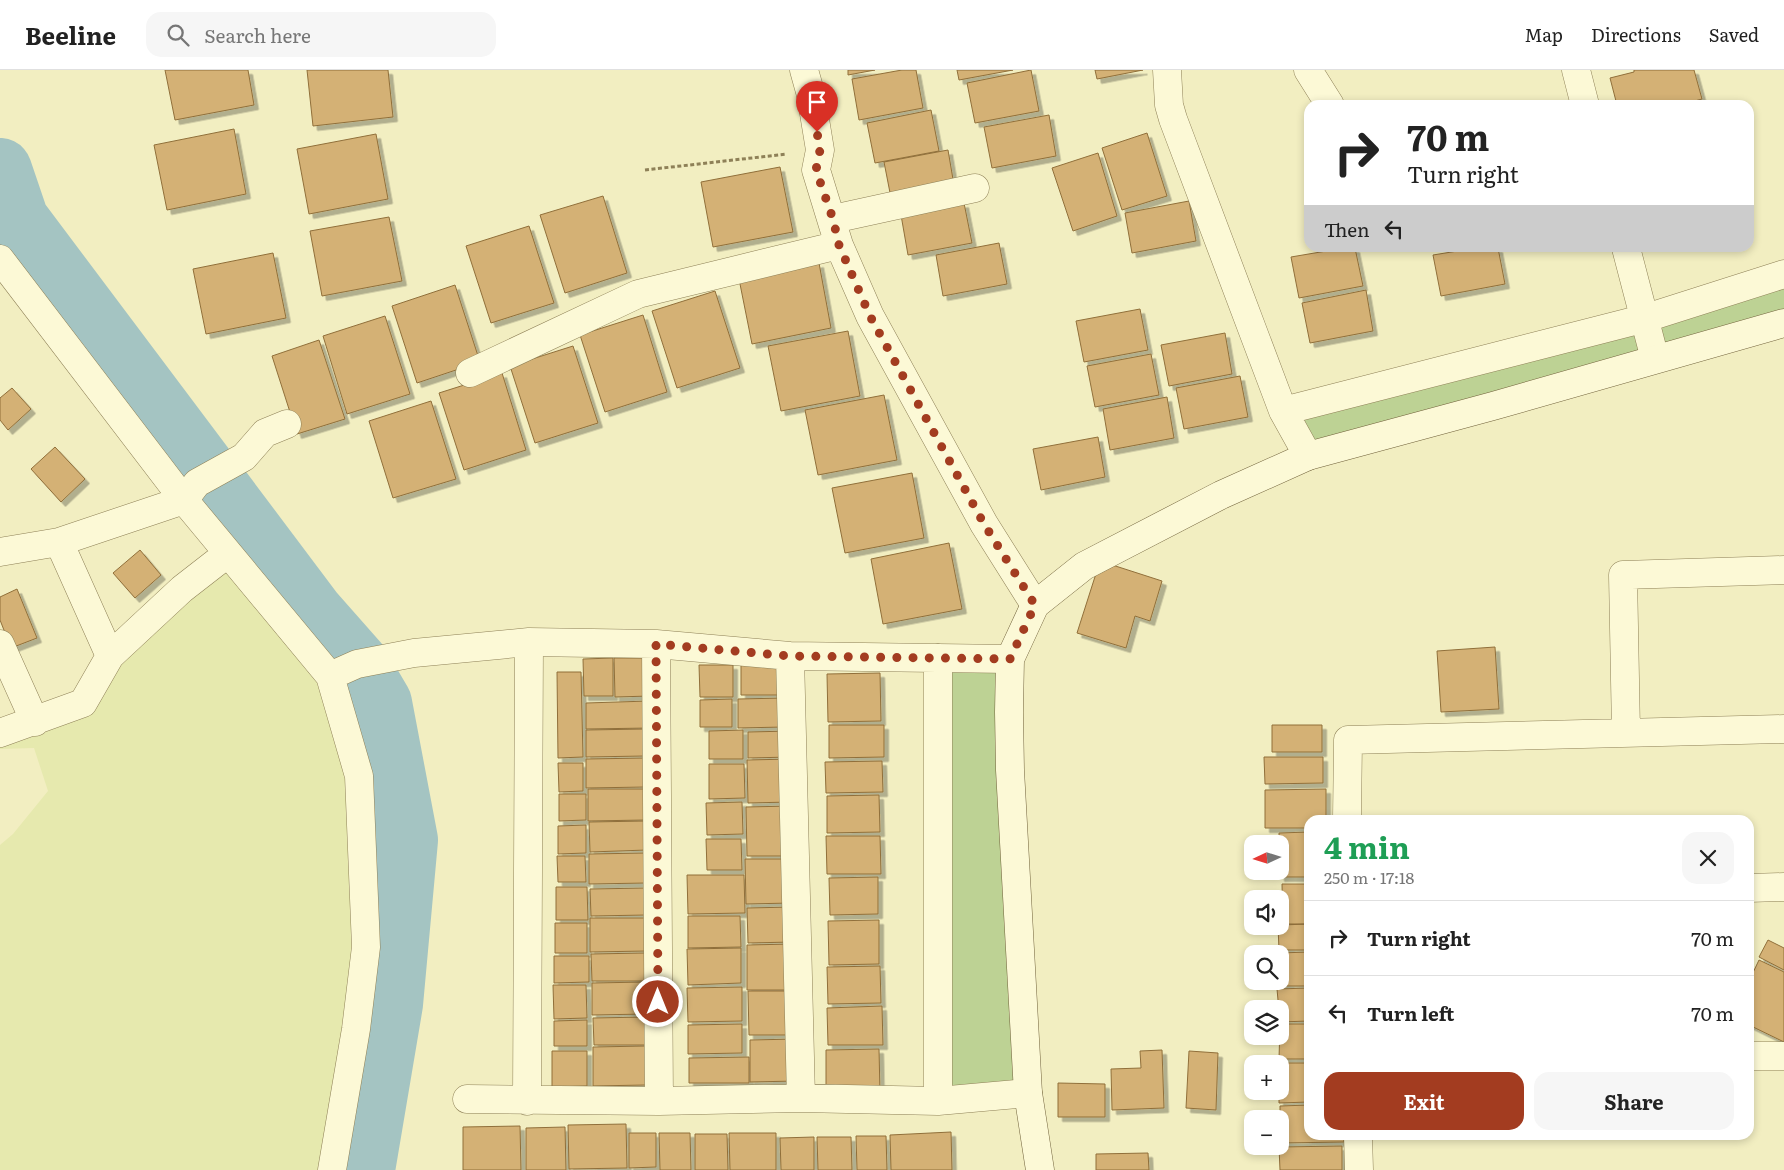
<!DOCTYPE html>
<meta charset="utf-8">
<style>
:root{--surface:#fff;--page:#f6f6f6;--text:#222;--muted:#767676;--line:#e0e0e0;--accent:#a33c20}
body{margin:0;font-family:Literata,serif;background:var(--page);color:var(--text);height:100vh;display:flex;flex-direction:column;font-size:19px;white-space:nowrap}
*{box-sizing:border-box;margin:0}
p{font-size:16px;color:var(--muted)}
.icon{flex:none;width:28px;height:28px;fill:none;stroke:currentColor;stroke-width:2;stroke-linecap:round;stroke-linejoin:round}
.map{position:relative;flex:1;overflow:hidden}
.details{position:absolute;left:1304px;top:745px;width:450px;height:325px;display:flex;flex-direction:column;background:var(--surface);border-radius:15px;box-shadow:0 2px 8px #0003}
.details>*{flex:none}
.guide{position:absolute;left:1304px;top:30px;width:450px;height:152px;border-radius:15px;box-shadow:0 2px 8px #0003;background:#fff;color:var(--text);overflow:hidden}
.needle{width:32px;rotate:266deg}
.tools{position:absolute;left:1244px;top:765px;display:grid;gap:10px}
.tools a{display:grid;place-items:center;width:45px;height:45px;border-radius:10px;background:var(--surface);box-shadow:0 2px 8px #0003;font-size:25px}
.pin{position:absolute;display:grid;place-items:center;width:42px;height:42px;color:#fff;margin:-51px -21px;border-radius:50% 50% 50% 0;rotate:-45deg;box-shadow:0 0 5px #0007}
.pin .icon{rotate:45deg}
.me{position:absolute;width:55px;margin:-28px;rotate:0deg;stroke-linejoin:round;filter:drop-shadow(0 0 4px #0008)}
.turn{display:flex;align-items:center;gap:18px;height:105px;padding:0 20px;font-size:22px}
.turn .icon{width:65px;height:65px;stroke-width:2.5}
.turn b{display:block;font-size:35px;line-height:42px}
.then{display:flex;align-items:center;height:48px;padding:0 20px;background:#0003;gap:10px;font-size:19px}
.round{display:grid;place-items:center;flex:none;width:52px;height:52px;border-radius:15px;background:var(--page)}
.overview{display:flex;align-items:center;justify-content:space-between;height:85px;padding:0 20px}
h1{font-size:30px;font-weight:700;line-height:38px;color:#1e9e55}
.cta{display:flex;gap:10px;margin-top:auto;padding:10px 20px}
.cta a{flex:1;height:58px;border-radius:15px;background:var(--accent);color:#fff;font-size:20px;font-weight:700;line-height:58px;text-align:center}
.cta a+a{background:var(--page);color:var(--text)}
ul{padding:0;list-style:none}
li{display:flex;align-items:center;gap:15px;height:75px;padding:0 20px;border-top:1px solid var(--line)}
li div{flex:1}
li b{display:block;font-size:19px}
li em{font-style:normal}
header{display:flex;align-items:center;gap:30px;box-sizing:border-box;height:70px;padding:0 25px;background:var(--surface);border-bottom:1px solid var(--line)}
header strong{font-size:24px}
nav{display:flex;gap:28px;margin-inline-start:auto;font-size:18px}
.search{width:350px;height:45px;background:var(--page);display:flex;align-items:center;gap:12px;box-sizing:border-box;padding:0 18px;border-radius:15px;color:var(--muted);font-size:19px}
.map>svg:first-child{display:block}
.farmland{fill:#e6e9ae}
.green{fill:#bdd294}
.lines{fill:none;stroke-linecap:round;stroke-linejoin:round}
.river{stroke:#a4c4c2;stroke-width:64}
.building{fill:#d4b174;stroke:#906f3a;filter:url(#shadow)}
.street-casing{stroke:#8e8057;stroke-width:29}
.secondary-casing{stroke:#70613a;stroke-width:29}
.path{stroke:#8e8057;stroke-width:3;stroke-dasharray:4 2.5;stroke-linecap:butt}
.street{stroke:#fcf9d6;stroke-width:28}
.secondary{stroke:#fcf9d6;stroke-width:28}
.route{stroke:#a33c20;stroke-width:9;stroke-dasharray:0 16.2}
</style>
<header>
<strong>Beeline</strong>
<div class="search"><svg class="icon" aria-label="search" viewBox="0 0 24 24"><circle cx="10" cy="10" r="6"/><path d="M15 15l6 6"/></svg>Search here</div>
<nav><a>Map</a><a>Directions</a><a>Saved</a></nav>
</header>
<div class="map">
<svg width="1784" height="1100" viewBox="0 0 1784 1100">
<defs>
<filter id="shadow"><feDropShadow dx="4.5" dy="4.5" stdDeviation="0" flood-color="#0004"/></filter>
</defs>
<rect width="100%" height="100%" fill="#f2eec1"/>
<path class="farmland" d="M 227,484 L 330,606 L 351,674 L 366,877 L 332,1100 L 0,1100 L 0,775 L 13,764 L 48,721 L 34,678 L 0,679 L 0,663 L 83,633 Z"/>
<path class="green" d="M 0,100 L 17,150 L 312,543 L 357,594 L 380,633 L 406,770 L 391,934 L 364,1100 L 332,1100 L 356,959 L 362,746 L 330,606 L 0,189 Z
M 1784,204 L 1784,252 L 1308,386 L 1283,341 Z
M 938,588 L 1010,589 L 1028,1023 L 938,1031 Z"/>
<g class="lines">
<path class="river" d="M 0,100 L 17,150 L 312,543 L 357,594 L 380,633 L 406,770 L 391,934 L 363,1100"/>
</g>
<path class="building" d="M 165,0 L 248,0 L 254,35 L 175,50 Z
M 307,0 L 388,0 L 393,47 L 313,56 Z
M 848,0 L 875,0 L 848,5 Z
M 902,0 L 916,0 L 923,38 L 859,50 L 852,9 Z
M 957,0 L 1013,0 L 959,10 Z
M 1031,0 L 1039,41 L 975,53 L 967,13 Z
M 1095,0 L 1143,0 L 1097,9 Z
M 1634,0 L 1694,0 L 1702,29 L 1680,35 L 1617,35 L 1610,8 L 1634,2 Z
M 931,40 L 939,81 L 875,93 L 867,53 Z
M 1049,45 L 1056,86 L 992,98 L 984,57 Z
M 234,59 L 246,124 L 167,140 L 154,75 Z
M 1147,63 L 1167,126 L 1122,140 L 1102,78 Z
M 376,64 L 388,129 L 309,144 L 297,79 Z
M 948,80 L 955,121 L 892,133 L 884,92 Z
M 1098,83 L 1117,146 L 1073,161 L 1052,98 Z
M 780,97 L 793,162 L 713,177 L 701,112 Z
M 603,126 L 627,203 L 565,223 L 540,145 Z
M 1189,131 L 1196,171 L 1132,183 L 1125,143 Z
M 964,133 L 972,173 L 908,185 L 901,145 Z
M 389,147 L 402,211 L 322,226 L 310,161 Z
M 529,156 L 554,233 L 491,253 L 466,176 Z
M 999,173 L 1007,214 L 943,226 L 936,185 Z
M 1344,178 L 1355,178 L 1363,216 L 1299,228 L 1291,187 Z
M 1476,178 L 1498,178 L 1505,214 L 1441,226 L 1433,185 Z
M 273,183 L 286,248 L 206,264 L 193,199 Z
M 819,193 L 831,258 L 752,274 L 739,209 Z
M 455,215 L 480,292 L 417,313 L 392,236 Z
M 1366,220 L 1373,261 L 1310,273 L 1302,233 Z
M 715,221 L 740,298 L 677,318 L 652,241 Z
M 1140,239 L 1148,280 L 1084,292 L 1076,251 Z
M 643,245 L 667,322 L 605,342 L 580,265 Z
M 385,246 L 410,324 L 347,344 L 323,266 Z
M 848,261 L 860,326 L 781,341 L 768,276 Z
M 1225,263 L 1232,304 L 1169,316 L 1161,275 Z
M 319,270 L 345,349 L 297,364 L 272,286 Z
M 573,276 L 598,353 L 535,373 L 510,296 Z
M 1151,284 L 1159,325 L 1095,337 L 1087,296 Z
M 502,303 L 526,380 L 464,400 L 439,323 Z
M 1240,306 L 1248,347 L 1184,359 L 1176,318 Z
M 12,318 L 31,339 L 8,360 L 0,350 L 0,328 Z
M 884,325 L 897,390 L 818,405 L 805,340 Z
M 1167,327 L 1174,368 L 1110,380 L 1103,339 Z
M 431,331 L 456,409 L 393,428 L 369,351 Z
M 1098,367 L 1105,407 L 1041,420 L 1033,379 Z
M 55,377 L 85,409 L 61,432 L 31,399 Z
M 912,403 L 924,468 L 845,483 L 832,418 Z
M 949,473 L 962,539 L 883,554 L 871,489 Z
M 140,480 L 161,505 L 135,528 L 113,503 Z
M 1100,491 L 1162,511 L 1150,551 L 1135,546 L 1126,578 L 1077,563 Z
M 17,519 L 37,568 L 11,578 L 0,550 L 0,527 Z
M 1495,577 L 1499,639 L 1441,642 L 1437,581 Z
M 613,588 L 613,626 L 584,626 L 583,589 Z
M 614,588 L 651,588 L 651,626 L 615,627 Z
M 786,594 L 787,625 L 741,625 L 741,595 Z
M 699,595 L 733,595 L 733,627 L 700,627 Z
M 557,602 L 581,602 L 583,687 L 558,688 Z
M 880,603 L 881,651 L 828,652 L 827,604 Z
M 785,628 L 785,657 L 738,658 L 738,629 Z
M 732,629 L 732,657 L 700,657 L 700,630 Z
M 649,631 L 650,658 L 586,659 L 586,633 Z
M 829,655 L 884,655 L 884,687 L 829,688 Z
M 1272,655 L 1322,655 L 1322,682 L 1272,682 Z
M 645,659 L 645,686 L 586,687 L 586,660 Z
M 743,660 L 743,689 L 709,689 L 709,661 Z
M 791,661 L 792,687 L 748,688 L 748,662 Z
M 1264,687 L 1323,687 L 1323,713 L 1265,714 Z
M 645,688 L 646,717 L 586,718 L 586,689 Z
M 791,689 L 791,732 L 748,733 L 747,690 Z
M 882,691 L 883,722 L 826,723 L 825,692 Z
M 558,693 L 583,693 L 583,721 L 559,722 Z
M 709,694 L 744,694 L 745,728 L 709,729 Z
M 588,719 L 646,719 L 646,750 L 588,751 Z
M 1326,719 L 1326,750 L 1309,750 L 1309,758 L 1265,758 L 1265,720 Z
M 559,724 L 586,724 L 586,750 L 559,751 Z
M 879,725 L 880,762 L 827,763 L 827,726 Z
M 742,732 L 743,764 L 707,765 L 706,733 Z
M 791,736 L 792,786 L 747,786 L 746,737 Z
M 646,751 L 647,780 L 590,782 L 589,752 Z
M 586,755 L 586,783 L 558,784 L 558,756 Z
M 1309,762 L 1309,807 L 1280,807 L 1279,763 Z
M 826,766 L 880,766 L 881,804 L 827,804 Z
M 706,769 L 741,769 L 742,800 L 707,800 Z
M 646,783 L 647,813 L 589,814 L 589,784 Z
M 557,786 L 585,786 L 586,812 L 558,812 Z
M 745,789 L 792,789 L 792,833 L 746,834 Z
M 687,805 L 744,805 L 745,843 L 688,844 Z
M 878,807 L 878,844 L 830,845 L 829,808 Z
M 1282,814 L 1309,814 L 1309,854 L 1283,854 Z
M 556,817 L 587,817 L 588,850 L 556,850 Z
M 647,818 L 647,845 L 591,846 L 590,819 Z
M 793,837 L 793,872 L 748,873 L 747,838 Z
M 688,846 L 740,846 L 741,877 L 688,878 Z
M 590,848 L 646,848 L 647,881 L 590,882 Z
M 879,850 L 879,894 L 829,895 L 828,851 Z
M 555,853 L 587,853 L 587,883 L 555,883 Z
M 1309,854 L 1309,880 L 1279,880 L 1278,856 L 1280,855 Z
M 1768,870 L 1784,878 L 1784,900 L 1759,887 Z
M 793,874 L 794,920 L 747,920 L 747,875 Z
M 741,878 L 741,913 L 688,915 L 687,879 Z
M 1309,882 L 1309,916 L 1279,916 L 1279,883 Z
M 645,883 L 646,911 L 592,911 L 591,884 Z
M 554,886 L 589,886 L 589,912 L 554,913 Z
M 1759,890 L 1784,902 L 1784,972 L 1749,955 L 1749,911 Z
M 880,896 L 881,933 L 828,934 L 827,897 Z
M 646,912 L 647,944 L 592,945 L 592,913 Z
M 553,915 L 586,915 L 587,948 L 554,949 Z
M 742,917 L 742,951 L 688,952 L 687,918 Z
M 1309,918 L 1309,951 L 1280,952 L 1277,919 Z
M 748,921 L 796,921 L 797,965 L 749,965 Z
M 882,936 L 883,975 L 828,975 L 827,938 Z
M 646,947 L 646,975 L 594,975 L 593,948 Z
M 587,950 L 587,976 L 554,976 L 554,951 Z
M 742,954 L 742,983 L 688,984 L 688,955 Z
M 1280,954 L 1309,954 L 1309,989 L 1279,989 Z
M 796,969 L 797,1011 L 750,1012 L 750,970 Z
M 646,976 L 646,1015 L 593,1016 L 593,977 Z
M 879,979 L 880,1023 L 826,1024 L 826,980 Z
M 1162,980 L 1164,1038 L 1112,1040 L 1111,999 L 1141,998 L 1140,981 Z
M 552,981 L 587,981 L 587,1016 L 552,1017 Z
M 1189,981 L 1218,983 L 1216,1040 L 1186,1038 Z
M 749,987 L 749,1013 L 689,1013 L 689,988 Z
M 1279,993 L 1309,993 L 1309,1032 L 1279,1033 Z
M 1058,1013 L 1105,1014 L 1105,1047 L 1058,1047 Z
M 1309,1035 L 1309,1065 L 1344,1065 L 1344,1072 L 1280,1073 L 1280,1036 Z
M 626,1054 L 627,1098 L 569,1099 L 568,1055 Z
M 520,1056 L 521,1100 L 463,1100 L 463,1057 Z
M 565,1057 L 566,1100 L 526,1100 L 526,1058 Z
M 951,1062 L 952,1100 L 891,1100 L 890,1065 Z
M 629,1063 L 656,1063 L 656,1097 L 629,1098 Z
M 659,1063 L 690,1063 L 691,1100 L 660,1100 Z
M 729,1063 L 776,1063 L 776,1100 L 730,1100 Z
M 695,1064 L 727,1064 L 728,1100 L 695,1100 Z
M 856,1066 L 886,1066 L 887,1100 L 857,1100 Z
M 814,1067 L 814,1100 L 781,1100 L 780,1068 Z
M 817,1067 L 851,1067 L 852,1100 L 818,1100 Z
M 1342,1076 L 1342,1100 L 1280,1100 L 1279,1077 Z
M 1148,1083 L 1149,1100 L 1096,1100 L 1096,1084 Z"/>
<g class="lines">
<g class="street-casing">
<path id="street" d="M 804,0 L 811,25 L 820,80 L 816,100 L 839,175 L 870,246 L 984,454 L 1035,535
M 1167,0 L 1169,35 L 1173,49 L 1283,341 L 1308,386
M 1308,0 L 1330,35
M 1576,0 L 1585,35
M 833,149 L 975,118
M 1626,178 L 1655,289
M 0,189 L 184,430 L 330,606 L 359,706 L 366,877 L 356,959 L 332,1100
M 470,303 L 638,224 L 839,175
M 1283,341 L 1646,248 L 1784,204
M 59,472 L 110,586
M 0,482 L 59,472 L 184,430 L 197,413 L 244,387 L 265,363 L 287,354
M 0,574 L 35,652
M 656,574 L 659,1031
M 790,586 L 801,1028
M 330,606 L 357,594 L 414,583 L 529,572 L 656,574 L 790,586 L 1010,589
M 1626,662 L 1623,505 L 1784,500
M 0,663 L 83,633 L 110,586 L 182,519 L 227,484
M 1347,750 L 1348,670 L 1784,659
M 1749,818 L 1784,817
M 1749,986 L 1784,986
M 467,1029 L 659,1031 L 801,1028 L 938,1031 L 1028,1023
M 527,1031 L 529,572
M 938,1031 L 938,588
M 1358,1065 L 1359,1100"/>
</g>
<g class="secondary-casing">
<path id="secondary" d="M 1040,1100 L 1028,1023 L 1010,700 L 1009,642 L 1010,589 L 1035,535 L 1084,496 L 1221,425 L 1308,386 L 1493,336 L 1784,253"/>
</g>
<path class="path" d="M 645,100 L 787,84"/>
<use href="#street" class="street"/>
<use href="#secondary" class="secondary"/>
</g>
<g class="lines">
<path class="route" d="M 658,932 L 656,574 L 790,586 L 1010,589 L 1035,535 L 984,454 L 870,246 L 839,175 L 833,149 L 816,100 L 820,80 L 817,62"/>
</g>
</svg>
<div class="tools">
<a><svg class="needle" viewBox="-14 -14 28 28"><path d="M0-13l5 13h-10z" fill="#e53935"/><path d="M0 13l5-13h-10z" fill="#767676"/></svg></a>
<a><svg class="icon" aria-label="sound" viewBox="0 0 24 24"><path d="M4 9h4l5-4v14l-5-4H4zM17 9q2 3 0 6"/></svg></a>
<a><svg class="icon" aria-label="search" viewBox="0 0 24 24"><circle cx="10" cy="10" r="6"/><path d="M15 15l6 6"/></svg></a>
<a><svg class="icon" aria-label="layers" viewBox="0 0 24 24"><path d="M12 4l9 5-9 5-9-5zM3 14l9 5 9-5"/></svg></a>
<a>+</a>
<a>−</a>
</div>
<div class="pin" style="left:817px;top:62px;background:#d93025"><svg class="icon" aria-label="arrive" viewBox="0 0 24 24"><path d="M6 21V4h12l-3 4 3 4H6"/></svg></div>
<svg class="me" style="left:658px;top:932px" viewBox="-20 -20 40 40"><circle r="17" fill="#a33c20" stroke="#fff" stroke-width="3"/><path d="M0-11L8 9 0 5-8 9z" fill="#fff"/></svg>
<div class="guide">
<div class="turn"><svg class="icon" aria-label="right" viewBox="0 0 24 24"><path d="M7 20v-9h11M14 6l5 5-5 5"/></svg><div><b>70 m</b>Turn right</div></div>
<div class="then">Then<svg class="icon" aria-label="left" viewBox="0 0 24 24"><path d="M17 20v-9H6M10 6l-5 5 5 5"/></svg></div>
</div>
<section class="details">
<div class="overview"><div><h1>4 min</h1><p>250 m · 17:18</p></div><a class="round"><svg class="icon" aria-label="close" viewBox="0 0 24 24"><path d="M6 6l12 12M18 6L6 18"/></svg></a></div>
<ul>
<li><svg class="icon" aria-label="right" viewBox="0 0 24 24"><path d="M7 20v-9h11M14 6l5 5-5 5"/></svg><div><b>Turn right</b></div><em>70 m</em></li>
<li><svg class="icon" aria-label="left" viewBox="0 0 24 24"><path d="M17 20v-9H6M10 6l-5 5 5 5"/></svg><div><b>Turn left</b></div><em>70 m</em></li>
</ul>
<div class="cta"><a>Exit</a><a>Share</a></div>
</section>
</div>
